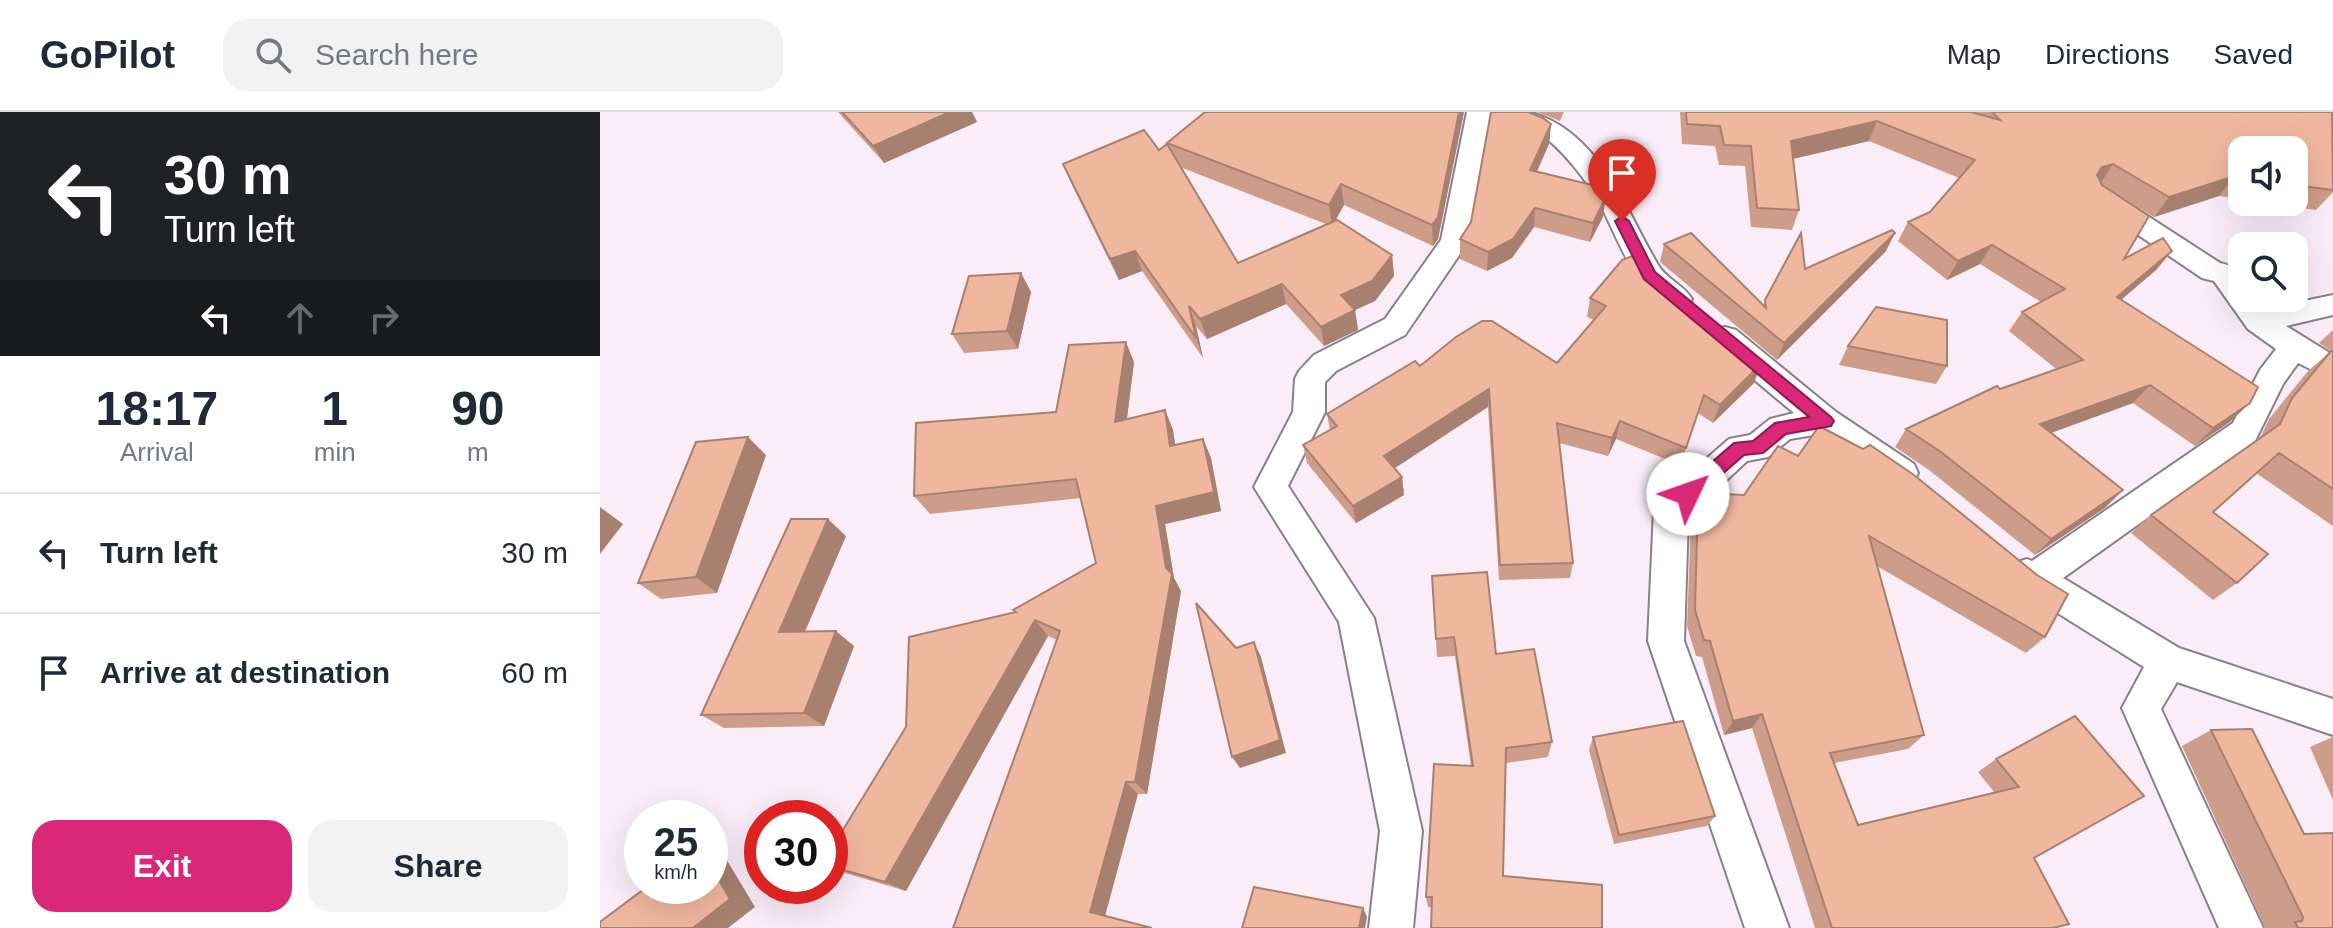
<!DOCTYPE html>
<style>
:root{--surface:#fff;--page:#f2f2f3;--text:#1f2937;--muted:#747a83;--line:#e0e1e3;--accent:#db2777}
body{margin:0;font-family:Arial,sans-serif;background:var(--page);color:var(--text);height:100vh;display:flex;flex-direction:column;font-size:30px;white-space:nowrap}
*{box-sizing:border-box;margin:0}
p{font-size:26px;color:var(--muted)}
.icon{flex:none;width:44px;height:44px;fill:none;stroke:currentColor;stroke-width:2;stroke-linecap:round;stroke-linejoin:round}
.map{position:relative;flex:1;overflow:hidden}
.panel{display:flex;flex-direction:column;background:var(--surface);width:600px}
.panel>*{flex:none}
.hud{background:#202124;color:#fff;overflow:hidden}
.tools{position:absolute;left:1628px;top:24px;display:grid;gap:16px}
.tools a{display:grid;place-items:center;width:80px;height:80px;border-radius:16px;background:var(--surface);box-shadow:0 8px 32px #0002;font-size:40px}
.speed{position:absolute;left:24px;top:688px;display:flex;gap:16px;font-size:40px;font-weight:700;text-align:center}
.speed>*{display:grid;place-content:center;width:104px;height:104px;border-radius:50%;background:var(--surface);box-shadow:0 8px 32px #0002;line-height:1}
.speed small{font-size:20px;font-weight:400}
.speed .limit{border:12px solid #d22;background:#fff;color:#111}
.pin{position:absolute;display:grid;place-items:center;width:68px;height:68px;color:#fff;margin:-82px -34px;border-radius:50% 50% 50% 0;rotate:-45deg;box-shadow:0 0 8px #0007}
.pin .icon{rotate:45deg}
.me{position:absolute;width:88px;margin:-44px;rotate:48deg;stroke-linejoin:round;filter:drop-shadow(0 0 6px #0008)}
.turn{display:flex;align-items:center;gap:28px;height:168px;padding:0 32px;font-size:36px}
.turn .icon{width:104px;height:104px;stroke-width:2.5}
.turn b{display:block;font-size:56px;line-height:68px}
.lanes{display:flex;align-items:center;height:76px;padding:0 32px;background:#0003;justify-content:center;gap:40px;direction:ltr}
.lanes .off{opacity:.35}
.eta{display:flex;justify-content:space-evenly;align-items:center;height:136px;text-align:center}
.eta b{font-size:48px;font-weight:700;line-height:56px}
.button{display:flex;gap:16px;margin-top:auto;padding:16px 32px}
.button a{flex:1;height:92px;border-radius:24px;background:var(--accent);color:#fff;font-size:32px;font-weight:700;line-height:92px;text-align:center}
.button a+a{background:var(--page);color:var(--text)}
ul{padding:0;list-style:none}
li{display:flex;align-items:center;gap:24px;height:120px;padding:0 32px;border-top:2px solid var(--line)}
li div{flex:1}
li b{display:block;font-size:30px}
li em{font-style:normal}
header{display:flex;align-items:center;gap:48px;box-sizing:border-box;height:112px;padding:0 40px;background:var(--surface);border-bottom:2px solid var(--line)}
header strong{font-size:38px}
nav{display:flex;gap:44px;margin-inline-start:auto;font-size:28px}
.search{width:560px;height:72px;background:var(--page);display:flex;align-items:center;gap:20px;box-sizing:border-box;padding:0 28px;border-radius:24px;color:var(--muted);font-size:30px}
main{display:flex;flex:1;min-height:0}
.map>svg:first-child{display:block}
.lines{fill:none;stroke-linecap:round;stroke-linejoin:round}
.minor-casing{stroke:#8b808a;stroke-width:4}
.minor{fill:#fff;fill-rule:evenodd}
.wall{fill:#ce9d89;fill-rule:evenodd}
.shaded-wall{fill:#a8806f}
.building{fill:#f0b79f;stroke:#a8806f;stroke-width:2}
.route{fill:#db2777;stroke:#8e194d;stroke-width:2}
</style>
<header>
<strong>GoPilot</strong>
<div class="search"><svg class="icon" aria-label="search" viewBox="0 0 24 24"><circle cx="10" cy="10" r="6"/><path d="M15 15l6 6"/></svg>Search here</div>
<nav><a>Map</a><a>Directions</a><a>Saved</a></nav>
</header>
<main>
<section class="panel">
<div class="hud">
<div class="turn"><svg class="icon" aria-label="left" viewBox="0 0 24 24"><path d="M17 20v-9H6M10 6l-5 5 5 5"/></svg><div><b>30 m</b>Turn left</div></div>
<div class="lanes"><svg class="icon" aria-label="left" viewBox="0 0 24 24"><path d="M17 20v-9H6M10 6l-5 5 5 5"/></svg><svg class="icon off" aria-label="ahead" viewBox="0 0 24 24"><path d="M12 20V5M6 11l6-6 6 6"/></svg><svg class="icon off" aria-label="right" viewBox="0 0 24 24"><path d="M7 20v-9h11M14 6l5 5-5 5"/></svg></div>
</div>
<div class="eta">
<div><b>18:17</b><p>Arrival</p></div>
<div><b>1</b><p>min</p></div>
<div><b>90</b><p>m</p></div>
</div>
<ul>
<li><svg class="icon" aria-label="left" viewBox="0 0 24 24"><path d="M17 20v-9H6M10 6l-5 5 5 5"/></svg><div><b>Turn left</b></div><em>30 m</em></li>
<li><svg class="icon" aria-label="arrive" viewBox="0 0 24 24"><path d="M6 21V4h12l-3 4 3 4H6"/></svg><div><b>Arrive at destination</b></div><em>60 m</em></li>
</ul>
<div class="button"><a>Exit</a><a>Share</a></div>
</section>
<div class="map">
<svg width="1733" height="816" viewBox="0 0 1733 816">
<rect width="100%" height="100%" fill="#faedf8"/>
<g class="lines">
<g class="minor-casing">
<path id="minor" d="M 867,0 L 891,0 L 868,129 L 864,136 L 805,223 L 736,259 L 725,270 L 725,300 L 688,374 L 774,506 L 822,719 L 813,816 L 769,816 L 780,719 L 739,510 L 654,375 L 693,300 L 695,267 L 699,259 L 714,243 L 785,207 L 841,128 Z
M 895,0 C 906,0 921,0 932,1 C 999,20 1026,98 1058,153 C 1066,167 1084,173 1092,187 L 1088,194 C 1041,208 1015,114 996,85 C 985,67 969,47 953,32 C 939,18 917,13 898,5 Z
M 1506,80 L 1515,83 L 1620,151 C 1640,155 1642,166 1642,186 L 1657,186 L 1665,197 L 1733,183 L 1733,203 L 1686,214 L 1733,243 L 1733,268 L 1698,251 L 1683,272 L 1655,329 L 1463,466 L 1579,536 L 1733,587 L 1733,623 L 1577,570 L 1561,597 L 1663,816 L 1619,816 L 1522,596 L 1544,555 L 1421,478 L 1415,473 L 1409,462 L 1415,451 L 1427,447 L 1432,449 L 1633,311 L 1660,258 L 1676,237 L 1648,217 L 1614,169 L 1602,166 L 1497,95 L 1493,89 L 1497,83 Z
M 1125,215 L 1136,218 L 1236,300 L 1314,352 L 1318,361 L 1314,370 L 1302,374 L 1290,370 L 1220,322 L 1190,327 L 1168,345 L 1147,349 L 1088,404 L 1084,529 L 1189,816 L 1145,816 L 1048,529 L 1054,398 L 1059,388 L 1129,327 L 1150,323 L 1170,307 L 1194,301 L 1114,234 L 1110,226 L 1114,218 Z"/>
</g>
<use href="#minor" class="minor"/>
</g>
<path class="wall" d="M 238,0 L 372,0 L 377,10 L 284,51 Z
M 605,0 L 864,0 L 838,127 L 833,134 L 744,93 L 735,108 L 792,143 L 794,164 L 775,189 L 755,198 L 758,218 L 724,234 L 686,192 L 607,227 L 596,214 L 603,246 L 542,159 L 519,168 L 472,73 L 463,52 L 559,38 L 568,34 L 567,31 ZM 580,55 L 726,112 L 638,151 Z
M 937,0 L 964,0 L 960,9 Z
M 1080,0 L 1732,0 L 1733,80 L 1716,98 L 1660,90 L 1694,90 L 1694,38 L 1642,38 L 1642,87 L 1619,84 L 1554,105 L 1508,77 L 1524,147 L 1572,139 L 1556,158 L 1521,188 L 1631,309 L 1595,334 L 1533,291 L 1451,321 L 1506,395 L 1435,443 L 1329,358 L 1295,335 L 1306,317 L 1400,277 L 1456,257 L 1409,219 L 1422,200 L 1441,190 L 1380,152 L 1347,168 L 1298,129 L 1308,110 L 1330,100 L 1359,66 L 1269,29 L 1193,47 L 1199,98 L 1192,118 L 1151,115 L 1145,54 L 1119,53 L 1115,34 L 1082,32 Z
M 951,12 L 949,32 L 937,60 L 1003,105 L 990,130 L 934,115 L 912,146 L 887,159 L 860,147 L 860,127 Z
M 1064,132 L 1163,194 L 1165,188 L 1205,157 L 1286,139 L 1177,248 L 1060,150 Z
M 1041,153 L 1161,252 L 1154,271 L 1113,311 L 1098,301 L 1080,353 L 1016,327 L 1008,344 L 959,331 L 973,451 L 970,466 L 899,468 L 888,295 L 794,356 L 802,365 L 804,383 L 756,411 L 707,351 L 703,333 L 730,318 L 727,302 L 820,254 L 957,251 L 994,208 L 987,205 L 990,186 Z
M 421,161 L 431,180 L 418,237 L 364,241 L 352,222 Z
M 1733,218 L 1733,414 L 1656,361 L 1613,400 L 1637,471 L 1613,488 L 1531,421 L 1551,403 L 1660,326 L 1669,307 L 1708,259 L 1731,239 L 1719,231 Z
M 1248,234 L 1347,254 L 1336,272 L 1239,253 Z
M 534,250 L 527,307 L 565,298 L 573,318 L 575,333 L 603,327 L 611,346 L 621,399 L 565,412 L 574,466 L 581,479 L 547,682 L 538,682 L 353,816 L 457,528 L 448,524 L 306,779 L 245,761 L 230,755 L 230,739 L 414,500 L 413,498 L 496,451 L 481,386 L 330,402 L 314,384 L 456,300 Z
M 1178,334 L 1445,525 L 1426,541 L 1277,454 L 1324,623 L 1308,637 L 1234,651 L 1258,713 L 1394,680 L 1378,660 L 1396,647 L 1475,604 L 1434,746 L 1469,812 L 1457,816 L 1215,816 L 1152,616 L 1124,623 L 1102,545 L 1096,544 L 1087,514 L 1091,405 L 1098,387 L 1144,383 Z
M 166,343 L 117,481 L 61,487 L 38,471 Z
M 246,424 L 205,520 L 254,534 L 224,614 L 124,616 L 101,603 Z
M 832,464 L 896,542 L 952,630 L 948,645 L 906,651 L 832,795 L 828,795 L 826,785 L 871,654 L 855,544 L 837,545 Z
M 1611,618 L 1733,816 L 1665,816 L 1582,634 Z
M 993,625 L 1115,704 L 1107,714 L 1014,732 L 989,638 Z
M 1733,625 L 1733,688 L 1710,635 Z"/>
<path class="shaded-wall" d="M 350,0 L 372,0 L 377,10 L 284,51 L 273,34 Z
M 859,0 L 864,0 L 838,127 L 833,134 L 832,113 Z
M 1277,9 L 1269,29 L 1184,49 L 1191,29 Z
M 951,12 L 949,32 L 928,78 L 930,58 Z
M 1513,52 L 1500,72 L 1497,63 L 1502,55 Z
M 1635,64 L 1619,84 L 1554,105 L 1569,85 Z
M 741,72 L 744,93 L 732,115 L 729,93 Z
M 1006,85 L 1003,105 L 990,130 L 993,111 Z
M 935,96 L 934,115 L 912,146 L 887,159 L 888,140 Z
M 1295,121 L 1286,139 L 1177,248 L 1184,231 Z
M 1392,133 L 1380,152 L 1347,168 L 1358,149 Z
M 535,139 L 542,159 L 519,168 L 510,147 Z
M 1572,139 L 1556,158 L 1502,204 L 1517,185 Z
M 792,143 L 794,164 L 775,189 L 755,198 L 758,218 L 724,234 L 721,215 L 741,183 Z
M 421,161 L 431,180 L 418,237 L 407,219 Z
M 682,172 L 686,192 L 607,227 L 600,207 Z
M 589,194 L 596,214 L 603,246 L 596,226 Z
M 526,230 L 534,250 L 524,329 L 515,310 Z
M 1161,252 L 1154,271 L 1113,311 L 1120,293 Z
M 1550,273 L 1533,291 L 1426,330 L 1440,312 Z
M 889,277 L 888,295 L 786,362 L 784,344 Z
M 1650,291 L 1631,309 L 1595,334 L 1613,316 Z
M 565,298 L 573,318 L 578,353 L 570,334 Z
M 1020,309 L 1016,327 L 1008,344 L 1012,326 Z
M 148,325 L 166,343 L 117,481 L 96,465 Z
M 603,327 L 611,346 L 621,399 L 565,412 L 574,466 L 581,479 L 547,682 L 535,670 L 556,394 Z
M 802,365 L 804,383 L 756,411 L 753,394 Z
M 1523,378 L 1506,395 L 1435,443 L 1451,427 Z
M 0,395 L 23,412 L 0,442 Z
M 228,407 L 246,424 L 198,535 L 179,520 Z
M 435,508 L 448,524 L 306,779 L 285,770 Z
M 236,519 L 254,534 L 224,614 L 204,601 Z
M 654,530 L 661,545 L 686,641 L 640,656 L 632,645 Z
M 1162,602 L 1152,616 L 1124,623 L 1133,609 Z
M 526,670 L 538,682 L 504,808 L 490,800 Z
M 110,739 L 125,745 L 155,795 L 128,816 L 93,816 L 110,753 Z
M 763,796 L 767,805 L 765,816 L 759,816 Z"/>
<path class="building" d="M 242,0 L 350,0 L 273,34 Z
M 605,0 L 859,0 L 838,105 L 832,113 L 741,72 L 729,93 L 567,31 Z
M 891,0 L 928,0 L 943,6 L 951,12 L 930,58 L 1001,75 L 1006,85 L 993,111 L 935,96 L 913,127 L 888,140 L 860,127 L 871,110 Z
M 1086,0 L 1371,0 L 1400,8 L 1392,0 L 1732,0 L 1733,78 L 1694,73 L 1694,38 L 1642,38 L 1642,65 L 1635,64 L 1569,85 L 1513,52 L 1502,55 L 1497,63 L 1502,73 L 1549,104 L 1524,147 L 1563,126 L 1572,139 L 1517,185 L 1658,275 L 1650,291 L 1613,316 L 1550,273 L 1440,312 L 1523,378 L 1451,427 L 1341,340 L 1306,317 L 1397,274 L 1400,277 L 1483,248 L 1422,200 L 1465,177 L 1392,133 L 1358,149 L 1308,110 L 1330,100 L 1375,48 L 1277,9 L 1191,29 L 1199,98 L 1157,96 L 1151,34 L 1124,33 L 1120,14 L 1087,12 Z
M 544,18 L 559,38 L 567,32 L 638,151 L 737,108 L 792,143 L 772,169 L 741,183 L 755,198 L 721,215 L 682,172 L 600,207 L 589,194 L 596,226 L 535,139 L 510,147 L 463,52 Z
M 1292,118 L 1295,121 L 1184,231 L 1064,132 L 1091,121 L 1166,196 L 1165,188 L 1201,121 L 1205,157 Z
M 1035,143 L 1041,153 L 1161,252 L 1120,293 L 1104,283 L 1086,336 L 1020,309 L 1012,326 L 957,311 L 973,451 L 900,453 L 889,277 L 784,344 L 802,365 L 753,394 L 703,333 L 737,314 L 727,302 L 815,249 L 820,254 L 856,225 L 882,209 L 892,209 L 957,251 L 1006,194 L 990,186 L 1022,148 Z
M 421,161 L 407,219 L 352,222 L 369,164 Z
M 1276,195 L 1347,208 L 1347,254 L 1248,234 Z
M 526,230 L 515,310 L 565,298 L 570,334 L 603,327 L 614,380 L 556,394 L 566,456 L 572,462 L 535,670 L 526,670 L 490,800 L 552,816 L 353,816 L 460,519 L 435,508 L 285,770 L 230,754 L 230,739 L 306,615 L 309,525 L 416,500 L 413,498 L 496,451 L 476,367 L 314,384 L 316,311 L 456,300 L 469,233 Z
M 1731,239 L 1733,239 L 1733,377 L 1679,341 L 1613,400 L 1668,442 L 1637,471 L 1551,403 L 1680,312 L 1692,286 Z
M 1219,314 L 1263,337 L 1270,333 L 1314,363 L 1437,463 L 1468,482 L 1445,525 L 1269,424 L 1324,623 L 1230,641 L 1258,713 L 1419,675 L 1396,647 L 1475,604 L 1544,684 L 1434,746 L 1469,812 L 1453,816 L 1232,816 L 1162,602 L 1133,609 L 1110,529 L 1104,528 L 1095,498 L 1098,387 L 1104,381 L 1144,383 L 1178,334 L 1198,344 Z
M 148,325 L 96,465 L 38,471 L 96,330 Z
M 191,407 L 228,407 L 179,520 L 236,519 L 204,601 L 101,603 Z
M 887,460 L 896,542 L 934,537 L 952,630 L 906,636 L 903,764 L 1002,773 L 1002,816 L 831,816 L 832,785 L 826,785 L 834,652 L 873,654 L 854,525 L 836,527 L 832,464 Z
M 596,491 L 636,536 L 654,530 L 680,628 L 632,645 Z
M 1083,609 L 1115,704 L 1019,723 L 993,625 Z
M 1652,617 L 1704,722 L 1733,721 L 1733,816 L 1698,816 L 1695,810 L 1702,809 L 1703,805 L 1611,618 Z
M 110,753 L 130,787 L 93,816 L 0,816 L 0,810 L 48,774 L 110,774 Z
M 654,775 L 763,796 L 759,816 L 642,816 Z"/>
<path class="route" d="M 1022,104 L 1029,109 L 1055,160 L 1231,305 L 1234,309 L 1231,314 L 1186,322 L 1163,341 L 1144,343 L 1094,387 L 1082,387 L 1079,382 L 1082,376 L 1134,331 L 1153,329 L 1175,311 L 1209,305 L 1044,167 L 1015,109 Z"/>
</svg>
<div class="tools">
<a><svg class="icon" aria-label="sound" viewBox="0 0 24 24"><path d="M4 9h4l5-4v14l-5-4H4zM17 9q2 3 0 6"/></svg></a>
<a><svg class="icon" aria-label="search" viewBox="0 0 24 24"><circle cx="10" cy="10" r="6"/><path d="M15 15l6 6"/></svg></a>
</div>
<div class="speed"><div>25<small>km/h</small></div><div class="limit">30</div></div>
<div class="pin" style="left:1022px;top:109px;background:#d93025"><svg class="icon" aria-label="arrive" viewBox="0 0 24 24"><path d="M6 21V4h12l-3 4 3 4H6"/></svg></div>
<svg class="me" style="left:1088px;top:382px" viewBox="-20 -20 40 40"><circle r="19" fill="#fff"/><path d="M0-13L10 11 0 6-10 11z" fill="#db2777"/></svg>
</div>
</main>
